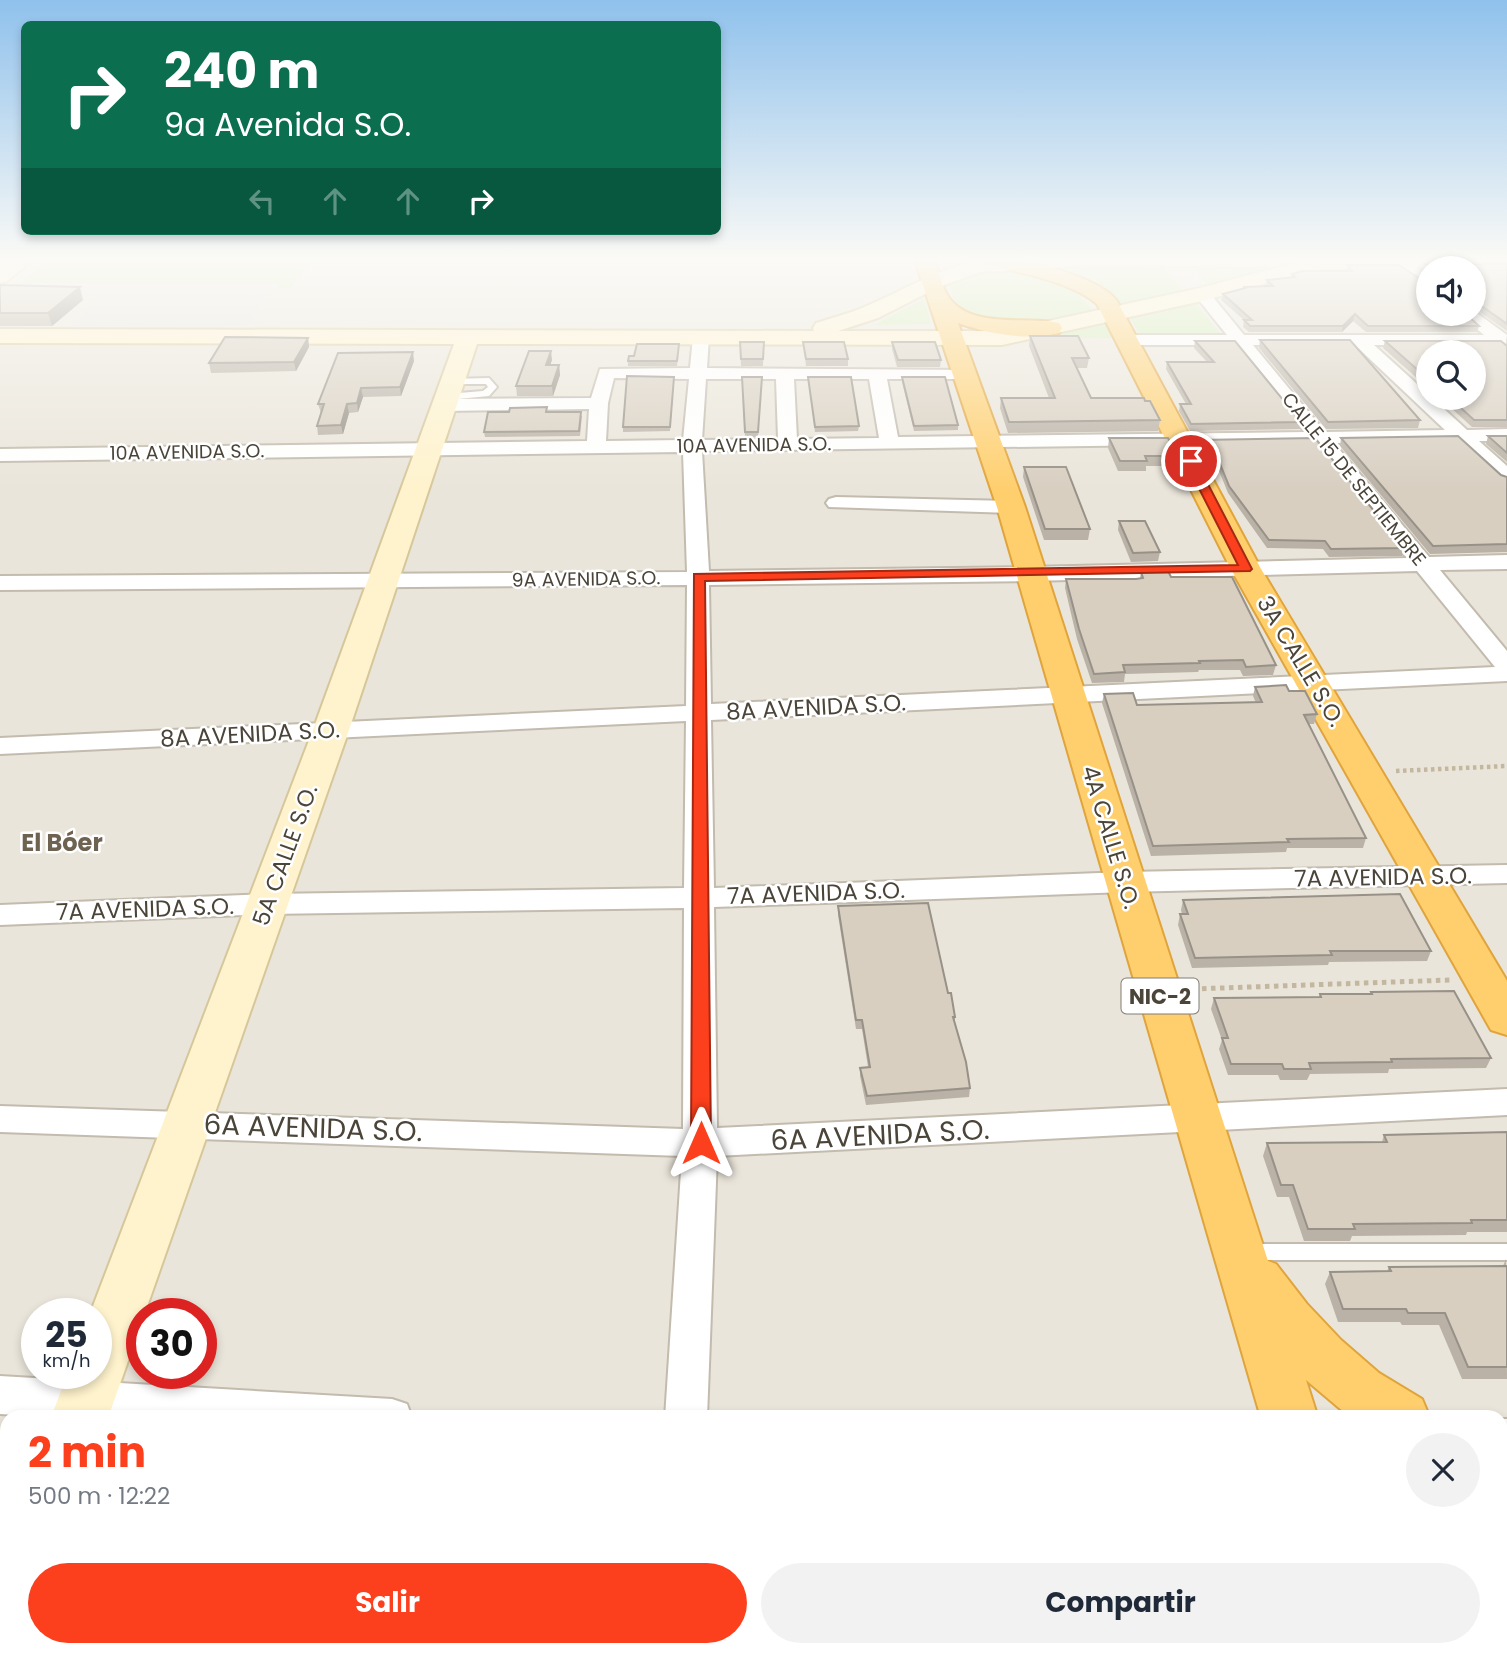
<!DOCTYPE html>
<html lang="es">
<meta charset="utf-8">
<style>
:root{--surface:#fff;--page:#f2f2f3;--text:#1f2937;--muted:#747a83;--accent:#fc3f1d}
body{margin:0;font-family:Poppins,sans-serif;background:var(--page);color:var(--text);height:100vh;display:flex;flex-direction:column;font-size:26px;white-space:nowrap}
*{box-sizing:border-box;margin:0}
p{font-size:23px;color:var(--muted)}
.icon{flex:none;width:38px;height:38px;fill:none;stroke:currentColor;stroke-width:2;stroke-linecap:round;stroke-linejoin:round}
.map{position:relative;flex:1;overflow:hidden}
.sheet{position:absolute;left:0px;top:1410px;width:1508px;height:247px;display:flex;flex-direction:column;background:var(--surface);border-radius:21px 21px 0 0;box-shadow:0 4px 10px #0003}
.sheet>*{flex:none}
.hud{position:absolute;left:21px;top:21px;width:700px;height:214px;border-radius:10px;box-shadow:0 4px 10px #0003;background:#0b6e4f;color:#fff;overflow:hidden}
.tools{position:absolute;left:1416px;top:256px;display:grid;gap:14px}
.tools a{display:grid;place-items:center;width:70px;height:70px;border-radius:50%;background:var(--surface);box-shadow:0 4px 10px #0003;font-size:35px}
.speed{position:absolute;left:21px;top:1298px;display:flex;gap:14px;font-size:35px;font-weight:700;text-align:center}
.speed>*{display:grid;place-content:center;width:91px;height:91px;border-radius:50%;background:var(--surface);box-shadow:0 4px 10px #0003;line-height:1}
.speed small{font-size:18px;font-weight:400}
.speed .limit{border:10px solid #d22;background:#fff;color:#111}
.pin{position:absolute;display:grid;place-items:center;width:60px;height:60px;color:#fff;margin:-30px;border:4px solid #fff;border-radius:50%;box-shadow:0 2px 7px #0007}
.me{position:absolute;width:77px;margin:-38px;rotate:0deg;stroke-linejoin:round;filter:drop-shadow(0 0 5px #0008)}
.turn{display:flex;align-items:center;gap:24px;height:147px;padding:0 28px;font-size:32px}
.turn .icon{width:91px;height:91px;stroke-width:2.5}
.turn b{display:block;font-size:49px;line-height:60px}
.lanes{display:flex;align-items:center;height:66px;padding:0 28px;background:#0003;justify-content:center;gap:35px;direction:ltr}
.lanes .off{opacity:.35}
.round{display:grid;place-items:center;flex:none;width:74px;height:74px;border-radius:37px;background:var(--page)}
.head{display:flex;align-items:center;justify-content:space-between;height:119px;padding:0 28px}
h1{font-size:42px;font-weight:700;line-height:52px;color:var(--accent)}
.primary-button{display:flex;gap:14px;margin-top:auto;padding:14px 28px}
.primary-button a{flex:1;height:80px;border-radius:42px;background:var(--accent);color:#fff;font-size:28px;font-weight:700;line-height:80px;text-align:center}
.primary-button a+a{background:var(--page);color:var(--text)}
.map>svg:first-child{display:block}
.residential{fill:#eae5da;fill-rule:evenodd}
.green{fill:#d2eab5}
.parking{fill:#e5e3e0}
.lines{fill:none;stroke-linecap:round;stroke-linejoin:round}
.lane-casing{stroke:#c2bbae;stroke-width:4}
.street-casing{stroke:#c2bbae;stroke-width:4}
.secondary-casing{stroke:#d6c79b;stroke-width:4}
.highway-casing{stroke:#e0a43c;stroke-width:4}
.path-far2{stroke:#c4b79f;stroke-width:4.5;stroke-dasharray:3.5 3.5;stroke-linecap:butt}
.path-far1{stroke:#c4b79f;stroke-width:5;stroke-dasharray:4.5 4.5;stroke-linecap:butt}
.path{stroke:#c4b79f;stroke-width:6;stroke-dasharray:5 5;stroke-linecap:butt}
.lane{fill:#fff;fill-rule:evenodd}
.street{fill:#fff;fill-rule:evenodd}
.secondary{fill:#fff3cd;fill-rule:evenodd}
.highway{fill:#ffcf6e;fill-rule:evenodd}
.wall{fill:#bab2a6}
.shaded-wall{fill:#979187}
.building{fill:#d8cfc1;stroke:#979187;stroke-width:2}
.route{fill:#fc3f1d;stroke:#a42913;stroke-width:2}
.labels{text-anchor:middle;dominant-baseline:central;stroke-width:5;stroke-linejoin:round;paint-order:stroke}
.far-street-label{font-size:19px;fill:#4b4439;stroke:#fff}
.shield{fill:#fff;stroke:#817c74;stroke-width:2}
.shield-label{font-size:21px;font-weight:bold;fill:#4b4439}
.street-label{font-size:23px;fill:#4b4439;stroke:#fff}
.neighbourhood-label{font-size:24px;font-weight:bold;fill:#6e6250;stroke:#fff}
.near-street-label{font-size:28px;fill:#4b4439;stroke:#fff}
</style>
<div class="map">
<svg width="1507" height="1657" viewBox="0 0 1507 1657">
<rect width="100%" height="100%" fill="#f6f3ec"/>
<path class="residential" d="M 0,258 L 1507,258 L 1507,1657 L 0,1657 ZM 1428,268 L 1474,268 L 1474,313 L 1428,313 ZM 1428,352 L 1474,352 L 1474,397 L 1428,397 ZM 37,1314 L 96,1314 L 96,1374 L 37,1374 ZM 142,1314 L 201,1314 L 201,1374 L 142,1374 ZM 7,1418 L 1502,1418 L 1502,1650 L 7,1650 Z"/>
<path class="green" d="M 52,258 L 312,258 L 291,288 L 279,288 L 277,284 L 20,283 Z
M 1189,263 L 1298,264 L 1267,269 L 1207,285 Z
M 1105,266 L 1164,267 L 1183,291 L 1120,304 L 1104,287 L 1039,269 Z
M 1005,271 C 1036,278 1074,281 1092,310 C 1057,318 983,335 956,301 C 953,297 952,290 950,286 L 981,273 Z
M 924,299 L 931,324 L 874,325 Z
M 1194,301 L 1221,335 L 1140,335 L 1129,316 Z
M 1109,320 L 1119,338 L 1028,337 Z
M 1502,1468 L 1507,1469 L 1507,1657 L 1375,1657 L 1374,1650 L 1502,1650 Z"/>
<path class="parking" d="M 20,283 L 277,283 L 247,326 L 72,327 L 100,296 L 5,296 Z"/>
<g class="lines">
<g class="lane-casing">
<path id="lane" d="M 489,378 L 497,387 L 489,396 L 447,400 L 442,397 L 447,394 L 483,391 L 488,387 L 486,384 L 453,384 L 449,381 L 450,379 Z
M 1247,1244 L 1507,1244 L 1507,1260 L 1247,1260 L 1240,1258 L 1238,1252 L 1240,1246 Z"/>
</g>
<g class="street-casing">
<path id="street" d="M 0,258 L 29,258 L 31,260 L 23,265 L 0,265 Z
M 1391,258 L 1403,258 L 1428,277 L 1428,289 L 1392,264 Z
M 1202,289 L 1208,291 L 1244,335 L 1484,335 L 1458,313 L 1474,313 L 1474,311 L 1507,335 L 1505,348 L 1497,345 L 1374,345 L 1428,394 L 1428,397 L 1431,397 L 1467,430 L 1507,429 L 1507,441 L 1479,441 L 1507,466 L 1507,483 L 1500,481 L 1457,441 L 1334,443 L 1429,557 L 1507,555 L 1507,569 L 1440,570 L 1507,651 L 1507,681 L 711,720 L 714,888 L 1125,872 L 1507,865 L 1507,883 L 1125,892 L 714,907 L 717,1128 L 1507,1089 L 1507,1115 L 717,1156 L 707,1418 L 665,1418 L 682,1156 L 0,1132 L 0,1106 L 683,1129 L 684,908 L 267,914 L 0,925 L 0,905 L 267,894 L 684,888 L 686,721 L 0,754 L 0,738 L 686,706 L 687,585 L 0,590 L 0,576 L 687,572 L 683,452 L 0,461 L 0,449 L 587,441 L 589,409 L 445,411 L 436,405 L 445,399 L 591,398 L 600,369 L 690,368 L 693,337 L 701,332 L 709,337 L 707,368 L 971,370 L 974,374 L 971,378 L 965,379 L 887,379 L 898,437 L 1305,432 L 1235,345 L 1128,345 L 1120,340 L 1128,335 L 1227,335 L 1194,294 ZM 1253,345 L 1355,345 L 1445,430 L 1325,432 ZM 614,378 L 689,379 L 683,440 L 606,441 L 608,403 ZM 706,379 L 776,379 L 778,439 L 702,440 ZM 794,379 L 869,379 L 879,438 L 797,439 ZM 1314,443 L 1407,558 L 1031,567 L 709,571 L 702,451 ZM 1417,571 L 1495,667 L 711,704 L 709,585 L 1031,581 Z
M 836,497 L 1011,501 L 1018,503 L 1021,507 L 1018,511 L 1011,513 L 829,507 L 826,503 L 829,499 Z
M 0,1376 L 392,1399 L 407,1404 L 412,1418 L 61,1418 L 0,1414 Z
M 1502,1419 L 1507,1419 L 1507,1459 L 1502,1459 Z
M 621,1650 L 667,1650 L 666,1657 L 620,1657 Z"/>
</g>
<g class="secondary-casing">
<path id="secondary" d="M 11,258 L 35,258 L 7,281 L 0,283 L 0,267 Z
M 998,258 L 1284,258 L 1285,261 L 1282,265 L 1275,267 L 1093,265 L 980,272 L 939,287 L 878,318 L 838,331 L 1002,331 L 1200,288 L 1313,258 L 1507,258 L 1507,267 L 1320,269 L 1202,301 L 1002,345 L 477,344 L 349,730 L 108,1418 L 51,1418 L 67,1374 L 96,1374 L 96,1314 L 90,1314 L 313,730 L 454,344 L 0,343 L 0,329 L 814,331 L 813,328 L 816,323 C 831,318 847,314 862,308 C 908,289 947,262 998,258 Z
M 7,1585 L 7,1650 L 26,1650 L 23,1657 L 0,1657 L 0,1588 Z"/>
</g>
<g class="highway-casing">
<path id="highway" d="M 914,258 L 934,258 C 939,270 942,290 950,299 C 973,329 1029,316 1059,323 L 1062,328 L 1059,333 C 1027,341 989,334 958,323 L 1025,507 L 1268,1261 L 1276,1264 L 1307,1304 L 1341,1340 L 1379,1373 L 1422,1399 L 1430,1418 L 1351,1418 L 1306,1380 L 1318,1418 L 1261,1418 L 997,507 Z
M 975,258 C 986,258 997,258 1008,258 C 1033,260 1103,280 1117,301 L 1261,569 L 1507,981 L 1507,1035 L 1491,1030 L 1231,569 L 1097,304 C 1070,280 1013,272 978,262 Z
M 1329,1650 L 1393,1650 L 1395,1657 L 1331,1657 Z"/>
</g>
<path class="path-far2" d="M 1396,771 L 1507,766"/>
<path class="path-far1" d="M 1193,989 L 1450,980"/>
<path class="path" d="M 1502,1602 L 1507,1606"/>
<use href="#lane" class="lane"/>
<use href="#street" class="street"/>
<use href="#secondary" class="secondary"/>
<use href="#highway" class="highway"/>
</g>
<path class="wall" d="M 1425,264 L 1507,264 L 1507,331 L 1474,308 L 1474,268 L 1428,268 L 1428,275 L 1424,271 Z
M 1347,265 L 1479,326 L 1477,332 L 1366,332 L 1353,321 L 1342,332 L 1249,332 L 1243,327 L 1244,320 L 1221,300 L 1223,294 L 1243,289 L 1243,287 L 1265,286 L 1267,280 L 1291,277 L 1292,274 L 1346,271 Z
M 0,285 L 83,300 L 52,326 L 0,326 Z
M 1030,336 L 1089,358 L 1087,368 L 1077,368 L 1091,398 L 1160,420 L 1158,431 L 1008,433 L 1000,408 L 1001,398 L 1049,398 L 1029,346 Z
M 308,338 L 309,347 L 296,371 L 211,373 L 209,363 Z
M 1260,340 L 1420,420 L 1418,428 L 1326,429 L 1259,348 Z
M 1195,341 L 1301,422 L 1300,429 L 1190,431 L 1179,411 L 1180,404 L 1186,404 L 1166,369 L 1167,362 L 1207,362 L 1194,348 Z
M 1385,341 L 1507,346 L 1507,427 L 1472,427 L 1439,397 L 1474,397 L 1428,352 L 1428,388 L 1383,348 Z
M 740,342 L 764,342 L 763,366 L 741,366 Z
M 803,342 L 848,359 L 848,366 L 806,366 Z
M 892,342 L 941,360 L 940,367 L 897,367 L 892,349 Z
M 679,344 L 677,366 L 628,366 L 628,361 Z
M 552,360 L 550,365 L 559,365 L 560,375 L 553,396 L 517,396 L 516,386 Z
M 414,361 L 401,396 L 363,397 L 358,412 L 349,413 L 343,434 L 318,435 L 317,426 L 321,413 L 318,404 Z
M 742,377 L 762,377 L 758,437 L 745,437 Z
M 808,377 L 859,426 L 858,431 L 815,432 Z
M 902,377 L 958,425 L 958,430 L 914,431 L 902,382 Z
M 674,381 L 670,431 L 623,432 L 623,427 Z
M 548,412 L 582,416 L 580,436 L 485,437 L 484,432 Z
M 1488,436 L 1507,436 L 1507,462 L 1486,444 Z
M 1109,438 L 1178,456 L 1176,466 L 1146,466 L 1146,471 L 1118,471 L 1108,448 Z
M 1341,438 L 1507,477 L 1507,552 L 1430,554 L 1340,446 Z
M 1200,440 L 1404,548 L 1402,556 L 1329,557 L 1323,549 L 1267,548 L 1228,493 L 1217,466 L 1209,466 L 1199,447 Z
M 1024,467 L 1090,529 L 1088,540 L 1044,540 L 1023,477 Z
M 1119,521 L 1160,552 L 1158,561 L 1131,562 L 1118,530 Z
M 1141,572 L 1171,577 L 1276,665 L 1273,675 L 1243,676 L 1240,670 L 1199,670 L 1198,672 L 1125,674 L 1124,682 L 1092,683 L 1077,639 L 1065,588 L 1066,579 L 1140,578 Z
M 1255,687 L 1289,691 L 1317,714 L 1314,724 L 1309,724 L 1366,838 L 1363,848 L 1287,848 L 1286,852 L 1151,856 L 1102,703 L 1104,694 L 1137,705 L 1256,703 L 1253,696 Z
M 1183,900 L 1431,951 L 1427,961 L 1329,962 L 1328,965 L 1192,968 L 1178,925 L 1180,914 L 1182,914 L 1181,910 Z
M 838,906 L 948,993 L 955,1017 L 955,1023 L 970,1088 L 969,1097 L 866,1105 L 860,1076 L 860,1068 L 868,1067 L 862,1029 L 856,1029 L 838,915 Z
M 1371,992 L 1491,1058 L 1486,1068 L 1389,1069 L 1388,1073 L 1310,1074 L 1307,1080 L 1280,1080 L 1278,1075 L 1228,1075 L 1219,1049 L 1222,1040 L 1211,1009 L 1214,998 L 1319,997 L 1320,994 L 1370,994 Z
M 1507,1132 L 1507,1232 L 1467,1232 L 1466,1235 L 1352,1236 L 1350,1241 L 1304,1241 L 1289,1197 L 1277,1197 L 1263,1156 L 1267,1143 L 1382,1142 L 1384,1135 Z
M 1506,1259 L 1507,1379 L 1462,1379 L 1439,1325 L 1402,1325 L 1400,1322 L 1338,1322 L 1325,1284 L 1330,1272 L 1387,1271 L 1389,1267 L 1503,1266 Z"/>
<path class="shaded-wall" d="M 80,287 L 83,300 L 52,326 L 48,313 Z
M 1355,314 L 1353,321 L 1342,332 L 1343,326 Z
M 308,338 L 309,347 L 296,371 L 294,362 Z
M 551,351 L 552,360 L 547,374 L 546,365 Z
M 413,352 L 414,361 L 401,396 L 400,387 Z
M 559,365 L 560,375 L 553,396 L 552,386 Z
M 361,388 L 363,397 L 358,412 L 357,403 Z
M 347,404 L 349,413 L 343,434 L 341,425 Z"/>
<path class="building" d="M 1425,264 L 1507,264 L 1507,324 L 1476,302 L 1474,303 L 1474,268 L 1429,268 Z
M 1347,265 L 1399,265 L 1428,284 L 1428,313 L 1465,313 L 1479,326 L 1368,326 L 1355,314 L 1343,326 L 1250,326 L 1244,320 L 1252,320 L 1223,294 L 1245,288 L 1243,287 L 1273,286 L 1267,280 L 1295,277 L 1292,274 L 1302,271 L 1352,271 Z
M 0,285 L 80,287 L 48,313 L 0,313 Z
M 1030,336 L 1078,336 L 1089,358 L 1072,358 L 1091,398 L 1144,398 L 1145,401 L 1150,401 L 1160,420 L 1009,422 L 1001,398 L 1055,398 Z
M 225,337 L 308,338 L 294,362 L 209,363 Z
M 1260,340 L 1350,340 L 1420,420 L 1328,422 Z
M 1195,341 L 1235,341 L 1301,422 L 1191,424 L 1180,404 L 1191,404 L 1167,362 L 1214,362 Z
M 1385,341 L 1501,341 L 1507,346 L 1507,420 L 1474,420 L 1449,397 L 1474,397 L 1474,352 L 1428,352 L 1428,379 Z
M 740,342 L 764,342 L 763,359 L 741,359 Z
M 803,342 L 844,342 L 848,359 L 806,359 Z
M 892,342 L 935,342 L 941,360 L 898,360 Z
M 637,344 L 679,344 L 677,361 L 628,361 L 629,356 L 634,356 Z
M 529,351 L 551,351 L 546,365 L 559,365 L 552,386 L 516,386 Z
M 413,352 L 400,387 L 361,388 L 357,403 L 347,404 L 341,425 L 317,426 L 324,404 L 318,404 L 338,353 Z
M 627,376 L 674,377 L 670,427 L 623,427 Z
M 742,377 L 762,377 L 758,432 L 745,432 Z
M 808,377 L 851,377 L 859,426 L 815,427 Z
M 902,377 L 945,377 L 958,425 L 914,426 Z
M 547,407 L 546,412 L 581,412 L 579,431 L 484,432 L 488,412 L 509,412 L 510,408 Z
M 1458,436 L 1501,475 L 1507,477 L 1507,544 L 1433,546 L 1341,438 Z
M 1488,436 L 1507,436 L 1507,453 Z
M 1109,438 L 1168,438 L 1178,456 L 1145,456 L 1147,461 L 1120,461 Z
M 1315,438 L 1404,548 L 1331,549 L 1325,541 L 1269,540 L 1229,486 L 1218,459 L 1210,459 L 1200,440 Z
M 1024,467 L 1066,467 L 1090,529 L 1045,529 Z
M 1119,521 L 1145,521 L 1160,552 L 1133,553 Z
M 1168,571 L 1171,577 L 1232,577 L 1276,665 L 1246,667 L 1243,660 L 1199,661 L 1200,663 L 1123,665 L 1125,672 L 1094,674 L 1079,629 L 1066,579 L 1136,579 L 1143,578 L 1141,572 Z
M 1286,685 L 1289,691 L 1305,691 L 1317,714 L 1304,715 L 1366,838 L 1287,839 L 1289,842 L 1153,846 L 1104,694 L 1133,693 L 1137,705 L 1262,702 L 1255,687 Z
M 1400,894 L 1431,951 L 1330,951 L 1332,955 L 1195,958 L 1180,914 L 1188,914 L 1183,900 Z
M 928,903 L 948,993 L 951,993 L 955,1017 L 953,1017 L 966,1062 L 970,1088 L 867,1096 L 860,1068 L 870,1067 L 862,1020 L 856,1020 L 838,906 Z
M 1454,991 L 1491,1058 L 1391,1059 L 1392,1062 L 1309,1063 L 1311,1069 L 1284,1069 L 1282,1064 L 1231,1064 L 1222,1038 L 1228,1038 L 1214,998 L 1321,997 L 1320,994 L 1372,994 L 1371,992 Z
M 1507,1132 L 1507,1220 L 1471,1220 L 1472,1223 L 1353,1224 L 1355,1229 L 1308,1229 L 1293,1185 L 1281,1185 L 1267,1143 L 1387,1142 L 1384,1135 Z
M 1507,1266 L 1507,1367 L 1468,1367 L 1445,1313 L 1408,1313 L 1406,1309 L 1343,1309 L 1330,1272 L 1391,1271 L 1389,1267 Z"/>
<linearGradient id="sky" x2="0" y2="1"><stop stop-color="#8fc1ec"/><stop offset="0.53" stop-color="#fbfaf6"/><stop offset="1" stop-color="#fbfaf6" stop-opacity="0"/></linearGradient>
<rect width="1507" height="490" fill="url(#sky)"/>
<path class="route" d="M 1187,459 L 1196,461 L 1252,569 L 1250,571 L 705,581 L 711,1143 L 708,1149 L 701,1151 L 693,1149 L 691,1143 L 694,574 L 1238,565 L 1185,461 Z"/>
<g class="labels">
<g class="far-street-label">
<text transform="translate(754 445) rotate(-1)">10A AVENIDA S.O.</text>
<text transform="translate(187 452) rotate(-1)">10A AVENIDA S.O.</text>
<text transform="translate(1354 479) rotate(51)">CALLE 15 DE SEPTIEMBRE</text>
<text transform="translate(586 579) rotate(-1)">9A AVENIDA S.O.</text>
</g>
<rect class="shield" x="1121.5" y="978.5" width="77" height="35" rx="5"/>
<g class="shield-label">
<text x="1160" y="996">NIC-2</text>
</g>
<g class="street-label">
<text transform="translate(1301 661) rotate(59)">3A CALLE S.O.</text>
<text transform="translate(816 707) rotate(-3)">8A AVENIDA S.O.</text>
<text transform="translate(250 734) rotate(-3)">8A AVENIDA S.O.</text>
<text transform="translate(1111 837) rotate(73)">4A CALLE S.O.</text>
<text transform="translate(285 855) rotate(-70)">5A CALLE S.O.</text>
<text transform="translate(1383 877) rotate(-1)">7A AVENIDA S.O.</text>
<text transform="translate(816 893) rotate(-2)">7A AVENIDA S.O.</text>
<text transform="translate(145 909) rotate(-2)">7A AVENIDA S.O.</text>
</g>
<g class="neighbourhood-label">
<text x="62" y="842">El Bóer</text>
</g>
<g class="near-street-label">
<text transform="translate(313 1128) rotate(2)">6A AVENIDA S.O.</text>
<text transform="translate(880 1135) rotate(-3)">6A AVENIDA S.O.</text>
</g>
</g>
</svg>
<div class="tools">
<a><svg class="icon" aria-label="sound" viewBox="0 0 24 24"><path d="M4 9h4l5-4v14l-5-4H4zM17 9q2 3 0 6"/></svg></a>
<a><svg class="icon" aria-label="search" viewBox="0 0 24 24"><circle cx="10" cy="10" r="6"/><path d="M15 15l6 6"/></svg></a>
</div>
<div class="speed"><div>25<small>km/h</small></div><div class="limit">30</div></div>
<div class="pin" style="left:1191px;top:461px;background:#d93025"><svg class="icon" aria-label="arrive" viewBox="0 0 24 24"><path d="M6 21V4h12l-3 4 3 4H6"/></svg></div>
<svg class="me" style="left:701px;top:1143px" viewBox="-20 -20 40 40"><path d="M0-17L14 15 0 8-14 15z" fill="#fc3f1d" stroke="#fff" stroke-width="4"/></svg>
<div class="hud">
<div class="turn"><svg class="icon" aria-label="right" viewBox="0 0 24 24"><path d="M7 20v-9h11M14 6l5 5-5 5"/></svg><div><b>240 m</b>9a Avenida S.O.</div></div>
<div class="lanes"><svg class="icon off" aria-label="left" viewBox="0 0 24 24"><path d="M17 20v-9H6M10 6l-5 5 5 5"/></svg><svg class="icon off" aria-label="ahead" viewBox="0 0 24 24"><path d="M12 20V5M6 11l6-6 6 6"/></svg><svg class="icon off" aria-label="ahead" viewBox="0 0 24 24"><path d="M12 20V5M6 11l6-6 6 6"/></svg><svg class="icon" aria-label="right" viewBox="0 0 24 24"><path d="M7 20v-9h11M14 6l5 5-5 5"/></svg></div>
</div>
<section class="sheet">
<div class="head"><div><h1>2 min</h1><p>500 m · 12:22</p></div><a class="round"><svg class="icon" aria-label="close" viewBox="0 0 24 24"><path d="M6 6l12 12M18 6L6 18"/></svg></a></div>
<div class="primary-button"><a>Salir</a><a>Compartir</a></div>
</section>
</div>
